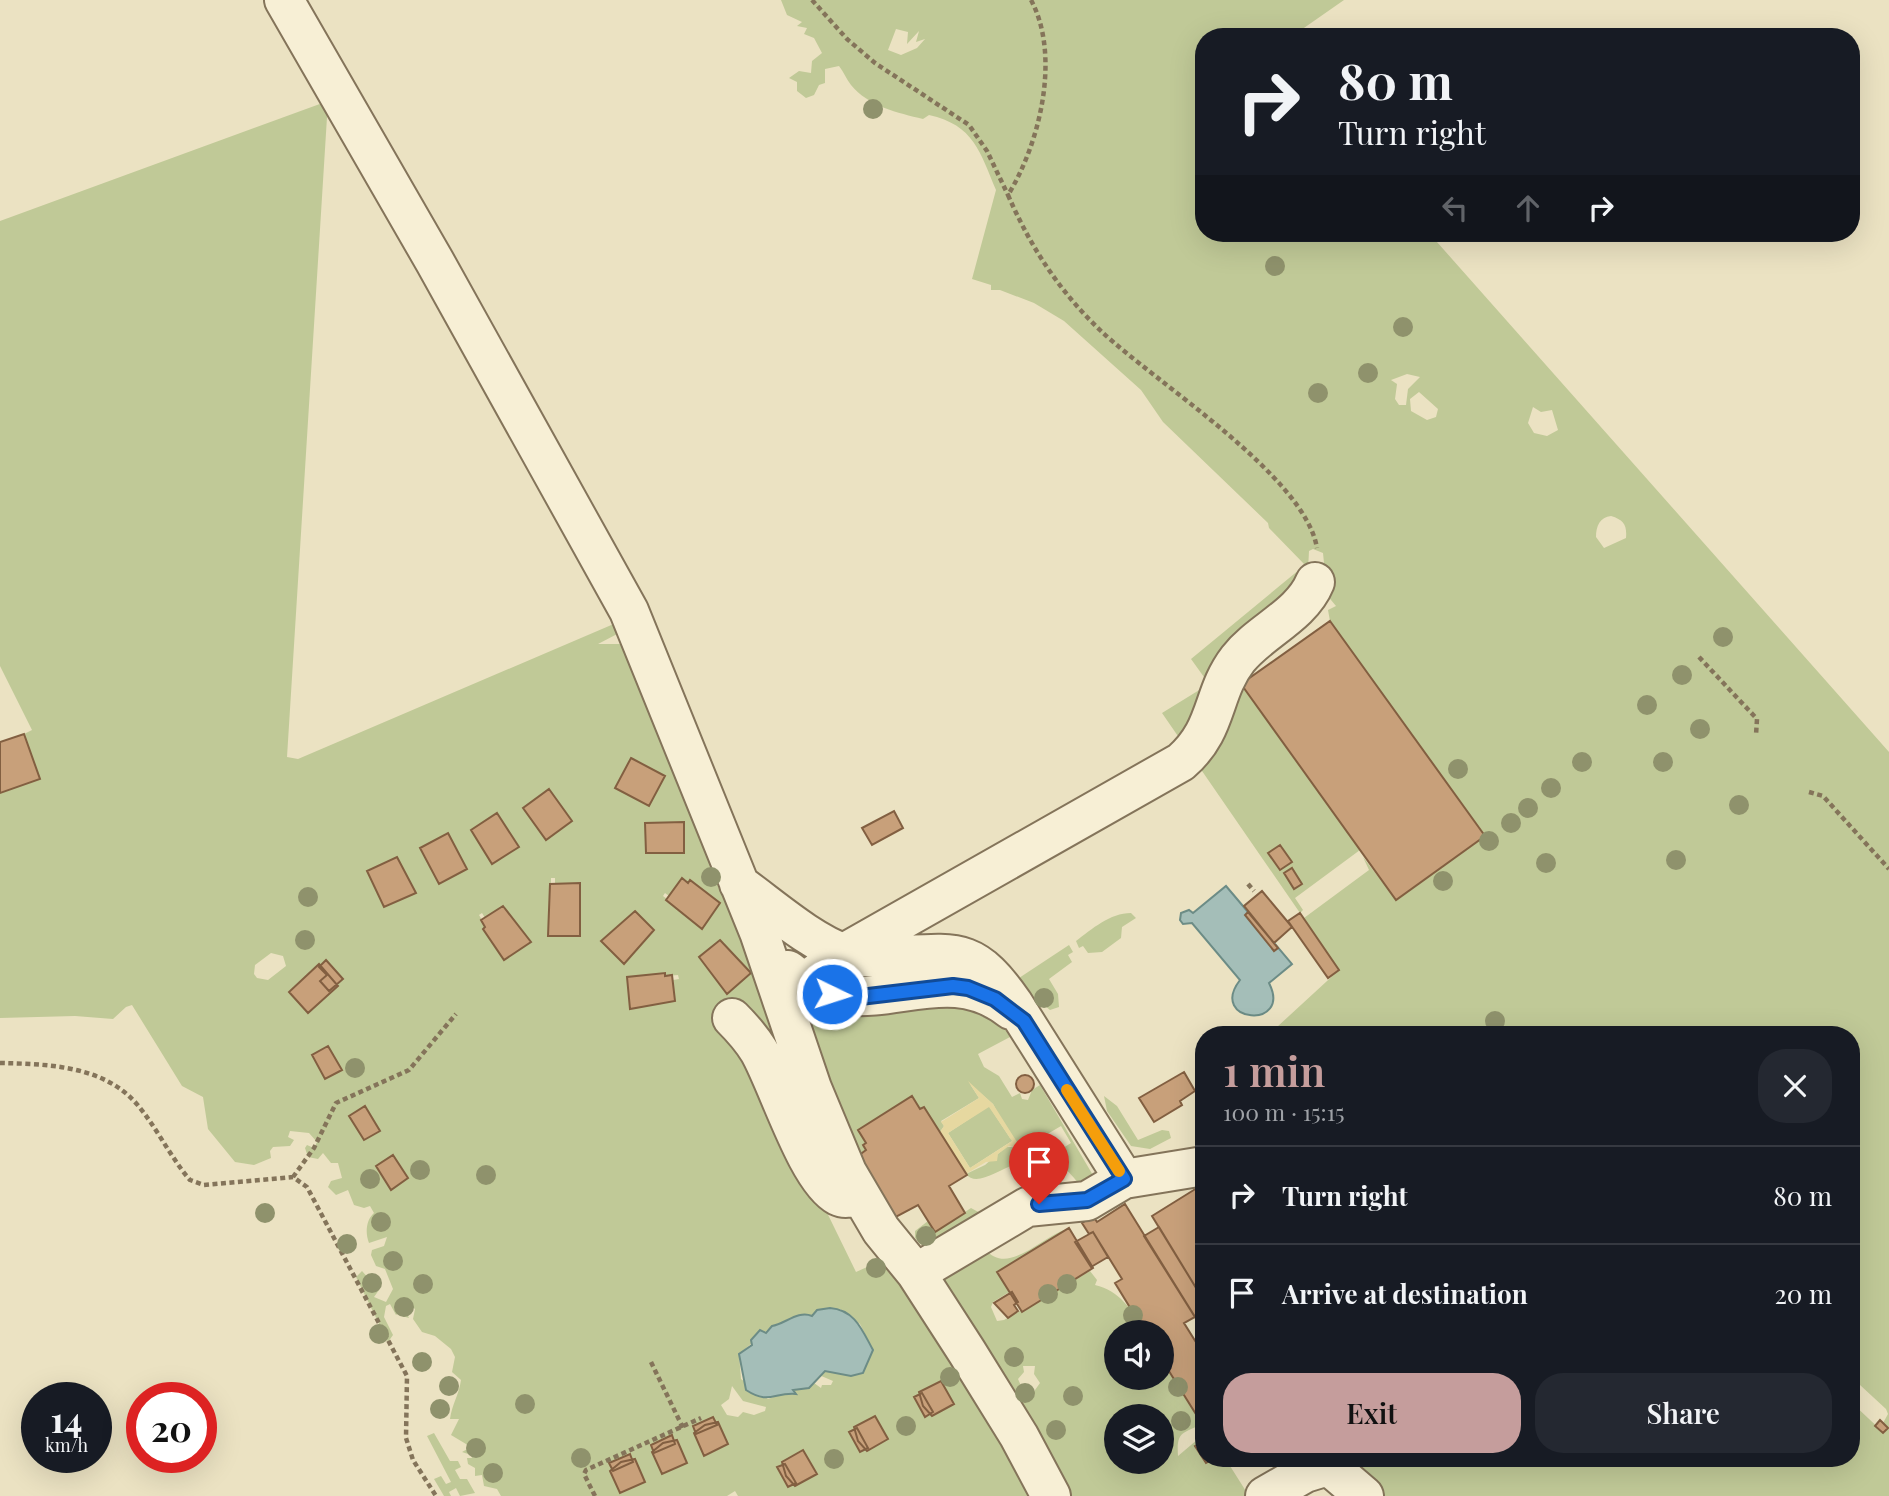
<!DOCTYPE html>
<meta charset="utf-8">
<style>
:root{--surface:#171b24;--page:#242831;--text:#f1f3f6;--muted:#9ea1a6;--line:#363941;--accent:#c59d9c}
body{margin:0;font-family:"Playfair Display",serif;background:var(--page);color:var(--text);height:100vh;display:flex;flex-direction:column;font-size:26px;white-space:nowrap}
*{box-sizing:border-box;margin:0}
p{font-size:23px;color:var(--muted)}
.icon{flex:none;width:38px;height:38px;fill:none;stroke:currentColor;stroke-width:2;stroke-linecap:round;stroke-linejoin:round}
.map{position:relative;flex:1;overflow:hidden}
.drawer{position:absolute;left:1195px;top:1026px;width:665px;height:441px;display:flex;flex-direction:column;background:var(--surface);border-radius:28px;box-shadow:0 7px 28px #0002}
.drawer>*{flex:none}
.banner{position:absolute;left:1195px;top:28px;width:665px;height:214px;border-radius:28px;box-shadow:0 7px 28px #0002;background:#171b24;color:var(--text);overflow:hidden}
.fabs{position:absolute;left:1104px;top:1320px;display:grid;gap:14px}
.fabs a{display:grid;place-items:center;width:70px;height:70px;border-radius:50%;background:var(--surface);box-shadow:0 7px 28px #0002;font-size:35px}
.speed{position:absolute;left:21px;top:1382px;display:flex;gap:14px;font-size:35px;font-weight:700;text-align:center}
.speed>*{display:grid;place-content:center;width:91px;height:91px;border-radius:50%;background:var(--surface);box-shadow:0 7px 28px #0002;line-height:1}
.speed small{font-size:18px;font-weight:400}
.speed .limit{border:10px solid #d22;background:#fff;color:#111}
.pin{position:absolute;display:grid;place-items:center;width:60px;height:60px;color:#fff;margin:-72px -30px;border-radius:50% 50% 50% 0;rotate:-45deg;box-shadow:0 0 7px #0007}
.pin .icon{rotate:45deg}
.me{position:absolute;width:77px;margin:-38px;rotate:94deg;stroke-linejoin:round;filter:drop-shadow(0 0 5px #0008)}
.turn{display:flex;align-items:center;gap:24px;height:147px;padding:0 28px;font-size:32px}
.turn .icon{width:91px;height:91px;stroke-width:2.5}
.turn b{display:block;font-size:49px;line-height:60px}
.lanes{display:flex;align-items:center;height:66px;padding:0 28px;background:#0003;justify-content:center;gap:35px;direction:ltr}
.lanes .off{opacity:.35}
.round{display:grid;place-items:center;flex:none;width:74px;height:74px;border-radius:28px;background:var(--page)}
.head{display:flex;align-items:center;justify-content:space-between;height:119px;padding:0 28px}
h1{font-size:42px;font-weight:600;line-height:52px;color:var(--accent)}
.cta{display:flex;gap:14px;margin-top:auto;padding:14px 28px}
.cta a{flex:1;height:80px;border-radius:28px;background:var(--accent);color:#111;font-size:28px;font-weight:600;line-height:80px;text-align:center}
.cta a+a{background:var(--page);color:var(--text)}
ul{padding:0;list-style:none}
li{display:flex;align-items:center;gap:21px;height:98px;padding:0 28px;border-top:2px solid var(--line)}
li div{flex:1}
li b{display:block;font-size:26px}
li em{font-style:normal}
.map>svg:first-child{display:block}
.green{fill:#c0c997;fill-rule:evenodd}
.sand{fill:#e6d8a0;fill-rule:evenodd}
.water{fill:#a4beb8;stroke:#6c8c86;stroke-width:2}
.building{fill:#c8a07a;stroke:#825f41;stroke-width:2}
.lines{fill:none;stroke-linecap:round;stroke-linejoin:round}
.minor-casing{stroke:#84745a;stroke-width:42}
.path{stroke:#84745a;stroke-width:4.5;stroke-dasharray:5 3.5;stroke-linecap:butt}
.minor{stroke:#f7efd5;stroke-width:38}
.tree{fill:#8f926c}
.route-casing{stroke:#114b97;stroke-width:18}
.route{stroke:#1a73e8;stroke-width:12}
.slow{stroke:#f59e0b;stroke-width:12}
</style>
<div class="map">
<svg width="1889" height="1496" viewBox="0 0 1889 1496">
<rect width="100%" height="100%" fill="#ebe2c2"/>
<path class="green" d="M 781,0 L 1344,0 L 1291,37 L 1204,37 L 1204,233 L 1429,233 L 1889,752 L 1889,1496 L 1353,1496 L 1348,1458 L 1852,1458 L 1852,1403 L 1884,1433 L 1888,1428 L 1883,1423 L 1888,1414 L 1886,1409 L 1860,1385 L 1852,1394 L 1852,1034 L 1278,1034 L 1277,1027 L 1339,970 L 1304,918 L 1369,870 L 1363,857 L 1396,900 L 1485,836 L 1330,621 L 1328,610 L 1336,606 L 1321,588 L 1325,573 L 1323,553 L 1313,549 L 1309,551 L 1308,570 L 1241,685 L 1360,850 L 1295,898 L 1303,910 L 1300,913 L 1162,713 L 1209,684 L 1191,659 L 1305,565 L 1269,528 L 1268,523 L 1163,422 L 1141,390 L 1064,321 L 1034,303 L 1000,290 L 991,290 L 991,285 L 972,279 L 996,190 C 980,152 974,125 929,115 L 923,119 C 898,113 868,106 851,85 C 846,79 844,72 839,66 L 825,69 L 825,83 L 819,85 L 814,95 L 806,98 L 797,91 L 797,82 L 789,78 L 799,71 L 811,73 L 812,61 L 822,53 L 814,38 L 804,34 L 807,28 L 797,26 L 802,22 L 787,15 ZM 896,29 L 908,32 L 907,44 L 919,31 L 916,42 L 925,39 L 917,48 L 901,55 L 888,50 ZM 1407,374 L 1420,377 L 1408,389 L 1406,405 L 1399,405 L 1395,399 L 1397,384 L 1391,380 ZM 1419,392 L 1438,409 L 1436,417 L 1427,420 L 1411,411 L 1410,399 ZM 1533,407 L 1541,412 L 1552,410 L 1558,430 L 1547,436 L 1534,433 L 1528,423 ZM 1611,516 C 1624,520 1627,525 1626,538 L 1604,548 L 1596,537 C 1596,526 1600,517 1611,516 Z
M 328,101 L 287,757 L 298,759 L 616,623 L 621,632 L 598,644 L 622,644 L 769,994 L 813,1184 L 856,1272 L 876,1263 L 890,1267 L 985,1249 C 1008,1277 1040,1237 1067,1229 L 1011,1291 L 993,1302 L 991,1307 L 997,1321 L 1004,1320 L 1090,1271 L 1097,1280 L 1095,1285 C 1120,1291 1130,1308 1145,1332 L 1116,1332 L 1116,1377 L 1162,1377 L 1162,1360 L 1202,1423 C 1185,1435 1176,1428 1178,1456 L 1204,1434 L 1204,1441 L 1196,1447 L 1205,1463 L 1215,1458 L 1225,1458 L 1249,1496 L 738,1496 L 735,1491 L 727,1496 L 501,1496 L 497,1489 L 484,1486 L 482,1475 L 475,1476 L 475,1468 L 468,1464 L 467,1458 L 472,1458 L 471,1455 L 462,1452 L 471,1447 L 451,1435 L 459,1419 L 450,1419 C 452,1404 459,1395 461,1380 L 452,1372 L 455,1357 L 451,1349 L 435,1336 L 422,1332 L 413,1319 L 415,1309 L 412,1307 L 407,1314 L 409,1318 L 402,1316 L 401,1311 L 396,1315 L 390,1304 L 386,1306 L 384,1317 L 393,1335 L 388,1342 L 356,1277 L 362,1271 L 379,1290 L 374,1297 L 386,1302 L 393,1289 L 385,1269 L 376,1266 L 371,1255 L 372,1250 L 384,1246 L 387,1237 L 369,1243 C 365,1233 366,1220 374,1213 L 370,1206 L 364,1208 L 354,1205 L 348,1190 L 336,1195 L 328,1187 L 331,1181 L 342,1178 L 338,1163 L 331,1163 L 323,1153 L 318,1159 L 308,1157 L 305,1148 L 307,1145 L 314,1148 L 317,1142 L 309,1133 L 290,1131 L 288,1137 L 294,1140 L 290,1146 L 273,1147 L 270,1151 L 271,1158 L 254,1165 L 235,1162 L 208,1129 L 203,1097 L 182,1086 L 132,1005 L 126,1007 L 113,1019 L 75,1016 L 0,1018 L 0,793 L 40,779 L 24,734 L 32,730 L 0,666 L 0,221 ZM 551,878 L 555,878 L 555,883 L 576,883 L 550,933 ZM 682,878 L 716,904 L 667,899 L 663,896 L 665,893 L 669,896 ZM 504,906 L 527,942 L 482,920 L 479,915 L 482,913 L 485,918 ZM 271,953 L 283,956 L 286,966 L 268,980 L 257,978 L 254,974 L 255,965 ZM 678,975 L 679,979 L 673,980 L 675,1001 L 633,1006 L 630,979 ZM 840,1309 L 860,1324 L 873,1350 L 862,1373 L 851,1376 L 825,1371 L 819,1375 L 833,1381 L 831,1385 L 822,1385 L 821,1388 L 814,1383 L 768,1399 L 741,1379 L 739,1354 L 772,1326 L 785,1324 L 792,1317 L 812,1316 ZM 1023,1366 L 1035,1366 L 1034,1374 L 1040,1383 L 1030,1397 L 1026,1397 L 1018,1379 L 1024,1372 ZM 732,1386 L 743,1401 L 766,1407 L 765,1411 L 754,1415 L 743,1412 L 738,1417 L 727,1415 L 721,1405 L 729,1399 ZM 915,1397 L 951,1404 L 925,1417 ZM 1116,1416 L 1162,1416 L 1162,1461 L 1116,1461 ZM 713,1417 L 725,1443 L 705,1453 L 693,1426 ZM 874,1419 L 868,1448 L 860,1452 L 849,1433 ZM 672,1436 L 684,1462 L 654,1453 L 651,1445 ZM 802,1453 L 813,1473 L 788,1487 L 778,1467 ZM 630,1454 L 642,1480 L 610,1463 Z
M 1131,913 L 1136,918 L 1122,927 L 1121,938 L 1102,952 L 1088,953 L 1083,946 L 1079,948 L 1076,941 C 1092,929 1110,913 1131,913 Z
M 1069,945 L 1073,952 L 1068,955 L 1072,962 L 1049,979 L 1058,994 L 1059,1007 L 1050,1010 L 1023,988 L 1019,978 Z
M 964,1002 L 1003,1026 L 1010,1037 L 978,1054 L 984,1067 L 999,1076 L 1012,1097 L 1020,1093 L 1022,1099 L 1028,1100 L 1032,1090 L 1040,1085 L 1094,1177 L 1079,1184 C 1035,1123 985,1198 966,1174 L 985,1165 L 1006,1147 L 1015,1147 L 993,1104 L 970,1084 L 979,1098 L 941,1121 L 944,1126 L 940,1132 L 924,1107 L 920,1109 L 912,1096 L 859,1129 L 866,1143 L 866,1150 L 858,1156 L 803,1024 L 809,1018 L 820,1013 ZM 1061,1126 L 1071,1143 L 1055,1153 L 1044,1136 Z
M 1104,1096 L 1117,1106 L 1138,1140 L 1162,1130 L 1169,1131 L 1171,1138 L 1150,1149 L 1131,1146 L 1107,1111 Z
M 989,1106 L 1012,1141 L 970,1168 L 948,1133 Z
M 971,1208 L 982,1214 L 925,1247 L 915,1238 L 915,1231 L 928,1221 L 935,1232 Z
M 434,1433 L 450,1461 L 458,1461 L 461,1467 L 455,1470 L 460,1479 L 467,1479 L 475,1493 L 460,1496 L 456,1488 L 449,1492 L 451,1496 L 444,1496 L 434,1479 L 441,1476 L 446,1484 L 451,1482 L 427,1436 Z"/>
<path class="sand" d="M 968,1081 L 993,1104 L 1017,1142 L 1015,1147 L 1009,1146 L 998,1154 L 997,1161 L 986,1162 L 966,1174 L 940,1132 L 944,1126 L 941,1122 L 979,1098 ZM 989,1107 L 1012,1141 L 970,1168 L 948,1133 Z"/>
<path class="water" d="M 1226,886 L 1292,964 L 1269,983 C 1293,1030 1207,1023 1240,980 L 1192,923 L 1183,924 L 1180,920 L 1181,913 L 1189,910 L 1193,913 Z
M 830,1308 C 855,1310 862,1330 873,1350 L 863,1373 L 851,1376 L 825,1371 L 809,1388 L 793,1390 L 796,1394 C 774,1392 769,1405 746,1390 L 739,1354 L 752,1345 L 751,1340 L 760,1330 L 766,1333 L 772,1326 C 785,1324 798,1310 812,1316 L 817,1310 Z"/>
<path class="building" d="M 1330,621 L 1485,836 L 1396,900 L 1241,684 Z
M 24,734 L 40,779 L 0,793 L 0,742 Z
M 631,758 L 665,776 L 649,806 L 615,788 Z
M 549,789 L 572,821 L 546,840 L 523,808 Z
M 894,811 L 903,828 L 872,845 L 862,828 Z
M 497,813 L 519,847 L 492,864 L 471,830 Z
M 684,822 L 684,853 L 646,853 L 645,823 Z
M 448,833 L 467,869 L 439,884 L 420,848 Z
M 1280,845 L 1292,862 L 1280,870 L 1268,853 Z
M 397,857 L 416,893 L 384,907 L 367,871 Z
M 1292,868 L 1302,884 L 1294,889 L 1284,873 Z
M 682,878 L 688,883 L 690,880 L 720,903 L 702,929 L 666,900 Z
M 580,883 L 580,936 L 548,936 L 550,884 Z
M 1262,891 L 1292,927 L 1274,943 L 1244,906 Z
M 503,906 L 531,942 L 504,960 L 483,929 L 485,927 L 481,920 Z
M 635,911 L 654,930 L 624,964 L 601,941 Z
M 1248,912 L 1278,948 L 1274,951 L 1245,915 Z
M 1300,913 L 1339,970 L 1328,978 L 1288,921 Z
M 720,940 L 751,973 L 727,994 L 699,957 Z
M 326,960 L 343,979 L 329,991 L 320,981 L 327,975 L 319,967 Z
M 319,964 L 338,986 L 308,1013 L 289,992 Z
M 665,973 L 665,976 L 672,975 L 675,1001 L 630,1009 L 627,977 Z
M 328,1046 L 342,1070 L 325,1079 L 312,1055 Z
M 1184,1072 L 1195,1091 L 1180,1101 L 1182,1105 L 1154,1122 L 1139,1098 Z
M1016 1084a9 9 0 1 1 18 0a9 9 0 1 1-18 0Z
M 912,1096 L 920,1109 L 924,1107 L 967,1175 L 949,1186 L 965,1213 L 935,1232 L 918,1205 L 892,1219 L 858,1156 L 866,1150 L 863,1145 L 866,1143 L 858,1130 Z
M 365,1106 L 380,1131 L 364,1140 L 349,1116 Z
M 393,1155 L 408,1178 L 391,1190 L 376,1166 Z
M 1197,1188 L 1204,1199 L 1204,1301 L 1152,1216 Z
M 1125,1204 L 1195,1317 L 1184,1323 L 1204,1355 L 1204,1427 L 1162,1360 L 1162,1332 L 1145,1332 L 1115,1283 L 1122,1279 L 1093,1232 L 1089,1234 L 1082,1223 L 1093,1216 L 1097,1222 Z
M 1159,1227 L 1204,1301 L 1204,1311 L 1195,1317 L 1144,1236 Z
M 1069,1228 L 1093,1268 L 1022,1312 L 997,1272 Z
M 1093,1232 L 1108,1257 L 1091,1267 L 1075,1242 Z
M 1012,1292 L 1018,1302 L 1014,1305 L 1018,1311 L 1008,1318 L 994,1303 Z
M 941,1381 L 954,1404 L 932,1416 L 923,1406 L 919,1392 Z
M 922,1393 L 933,1412 L 925,1417 L 914,1397 Z
M 875,1416 L 888,1439 L 867,1451 L 858,1441 L 854,1427 Z
M 713,1417 L 717,1425 L 696,1434 L 693,1426 Z
M 1880,1420 L 1888,1428 L 1883,1433 L 1875,1426 Z
M 718,1422 L 728,1444 L 704,1456 L 694,1433 L 705,1425 Z
M 857,1428 L 868,1448 L 860,1452 L 849,1432 Z
M 672,1435 L 675,1444 L 654,1453 L 651,1445 Z
M 677,1440 L 687,1463 L 662,1474 L 652,1452 L 663,1443 Z
M 1204,1441 L 1204,1458 L 1215,1458 L 1206,1463 L 1195,1446 Z
M 803,1450 L 817,1474 L 795,1486 L 786,1476 L 782,1462 Z
M 630,1454 L 633,1462 L 613,1471 L 609,1463 Z
M 635,1459 L 645,1482 L 620,1493 L 610,1471 L 621,1462 Z
M 785,1464 L 796,1483 L 788,1487 L 777,1467 Z"/>
<g class="lines">
<g class="minor-casing">
<path id="minor" d="M 284,0 L 435,262 L 629,611 L 759,932 L 812,1088 L 847,1172 L 881,1230 L 916,1273 L 967,1352 L 1019,1436 L 1051,1496
M 739,884 C 770,906 810,942 846,954 C 862,959 878,958 894,956 C 958,952 974,947 1013,1003 L 1124,1179
M 788,970 C 865,1035 936,951 1011,1010
M 732,1018 C 742,1028 751,1038 759,1051 C 778,1084 807,1180 838,1196 C 846,1200 852,1197 859,1194
M 790,1021 L 795,989 L 844,953 L 1181,762 C 1219,729 1211,694 1238,659 C 1260,631 1301,616 1315,582
M 916,1273 L 1027,1207 L 1087,1201 L 1124,1179 L 1204,1166
M 1329,1458 L 1336,1472 L 1364,1496
M 1265,1496 L 1305,1473 L 1331,1465"/>
</g>
<path class="path" d="M 812,0 L 847,39 L 875,63 L 969,125 L 987,151 L 1008,195
M 1031,0 C 1061,56 1040,143 1008,195 C 1031,248 1060,292 1101,331 C 1156,383 1305,476 1317,548
M 1699,657 L 1757,719 L 1756,735
M 1809,792 L 1823,796 L 1889,869
M 1248,884 L 1254,891
M 0,1063 C 43,1064 95,1065 129,1096 C 151,1116 169,1156 190,1180 L 204,1185 L 293,1177 L 307,1187 L 407,1376 L 406,1438 L 413,1460 L 436,1496
M 293,1177 L 314,1148 L 336,1103 L 409,1070 L 456,1014
M 651,1362 L 683,1428
M 595,1496 L 584,1474 L 586,1470 L 701,1418"/>
<use href="#minor" class="minor"/>
</g>
<g class="tree">
<circle cx="873" cy="109" r="10"/>
<circle cx="1275" cy="266" r="10"/>
<circle cx="1403" cy="327" r="10"/>
<circle cx="1368" cy="373" r="10"/>
<circle cx="1318" cy="393" r="10"/>
<circle cx="1723" cy="637" r="10"/>
<circle cx="1682" cy="675" r="10"/>
<circle cx="1647" cy="705" r="10"/>
<circle cx="1700" cy="729" r="10"/>
<circle cx="1582" cy="762" r="10"/>
<circle cx="1663" cy="762" r="10"/>
<circle cx="1458" cy="769" r="10"/>
<circle cx="1551" cy="788" r="10"/>
<circle cx="1739" cy="805" r="10"/>
<circle cx="1528" cy="808" r="10"/>
<circle cx="1511" cy="823" r="10"/>
<circle cx="1489" cy="841" r="10"/>
<circle cx="1676" cy="860" r="10"/>
<circle cx="1546" cy="863" r="10"/>
<circle cx="711" cy="877" r="10"/>
<circle cx="1443" cy="881" r="10"/>
<circle cx="308" cy="897" r="10"/>
<circle cx="305" cy="940" r="10"/>
<circle cx="1044" cy="998" r="10"/>
<circle cx="1495" cy="1021" r="10"/>
<circle cx="355" cy="1068" r="10"/>
<circle cx="420" cy="1170" r="10"/>
<circle cx="486" cy="1175" r="10"/>
<circle cx="370" cy="1179" r="10"/>
<circle cx="265" cy="1213" r="10"/>
<circle cx="381" cy="1222" r="10"/>
<circle cx="926" cy="1236" r="10"/>
<circle cx="347" cy="1244" r="10"/>
<circle cx="393" cy="1261" r="10"/>
<circle cx="876" cy="1268" r="10"/>
<circle cx="372" cy="1283" r="10"/>
<circle cx="423" cy="1284" r="10"/>
<circle cx="1067" cy="1284" r="10"/>
<circle cx="1048" cy="1294" r="10"/>
<circle cx="404" cy="1307" r="10"/>
<circle cx="1133" cy="1315" r="10"/>
<circle cx="379" cy="1334" r="10"/>
<circle cx="1014" cy="1357" r="10"/>
<circle cx="422" cy="1362" r="10"/>
<circle cx="950" cy="1377" r="10"/>
<circle cx="449" cy="1386" r="10"/>
<circle cx="1178" cy="1387" r="10"/>
<circle cx="1025" cy="1393" r="10"/>
<circle cx="1073" cy="1396" r="10"/>
<circle cx="525" cy="1404" r="10"/>
<circle cx="440" cy="1409" r="10"/>
<circle cx="1181" cy="1421" r="10"/>
<circle cx="906" cy="1426" r="10"/>
<circle cx="1056" cy="1430" r="10"/>
<circle cx="476" cy="1448" r="10"/>
<circle cx="581" cy="1458" r="10"/>
<circle cx="834" cy="1459" r="10"/>
<circle cx="493" cy="1473" r="10"/>
</g>
<g class="lines">
<g class="route-casing">
<path id="route" d="M 832,994 L 860,997 L 953,986 L 968,988 L 995,999 L 1024,1021 L 1124,1179 L 1087,1200 L 1039,1204"/>
</g>
<use href="#route" class="route"/>
<path class="slow" d="M 1067,1090 L 1119,1171"/>
</g>
</svg>
<div class="fabs">
<a><svg class="icon" aria-label="sound" viewBox="0 0 24 24"><path d="M4 9h4l5-4v14l-5-4H4zM17 9q2 3 0 6"/></svg></a>
<a><svg class="icon" aria-label="layers" viewBox="0 0 24 24"><path d="M12 4l9 5-9 5-9-5zM3 14l9 5 9-5"/></svg></a>
</div>
<div class="speed"><div>14<small>km/h</small></div><div class="limit">20</div></div>
<div class="pin" style="left:1039px;top:1204px;background:#d93025"><svg class="icon" aria-label="arrive" viewBox="0 0 24 24"><path d="M6 21V4h12l-3 4 3 4H6"/></svg></div>
<svg class="me" style="left:832px;top:994px" viewBox="-20 -20 40 40"><circle r="17" fill="#1a73e8" stroke="#fff" stroke-width="3"/><path d="M0-11L8 9 0 5-8 9z" fill="#fff"/></svg>
<div class="banner">
<div class="turn"><svg class="icon" aria-label="right" viewBox="0 0 24 24"><path d="M7 20v-9h11M14 6l5 5-5 5"/></svg><div><b>80 m</b>Turn right</div></div>
<div class="lanes"><svg class="icon off" aria-label="left" viewBox="0 0 24 24"><path d="M17 20v-9H6M10 6l-5 5 5 5"/></svg><svg class="icon off" aria-label="ahead" viewBox="0 0 24 24"><path d="M12 20V5M6 11l6-6 6 6"/></svg><svg class="icon" aria-label="right" viewBox="0 0 24 24"><path d="M7 20v-9h11M14 6l5 5-5 5"/></svg></div>
</div>
<section class="drawer">
<div class="head"><div><h1>1 min</h1><p>100 m · 15:15</p></div><a class="round"><svg class="icon" aria-label="close" viewBox="0 0 24 24"><path d="M6 6l12 12M18 6L6 18"/></svg></a></div>
<ul>
<li><svg class="icon" aria-label="right" viewBox="0 0 24 24"><path d="M7 20v-9h11M14 6l5 5-5 5"/></svg><div><b>Turn right</b></div><em>80 m</em></li>
<li><svg class="icon" aria-label="arrive" viewBox="0 0 24 24"><path d="M6 21V4h12l-3 4 3 4H6"/></svg><div><b>Arrive at destination</b></div><em>20 m</em></li>
</ul>
<div class="cta"><a>Exit</a><a>Share</a></div>
</section>
</div>
